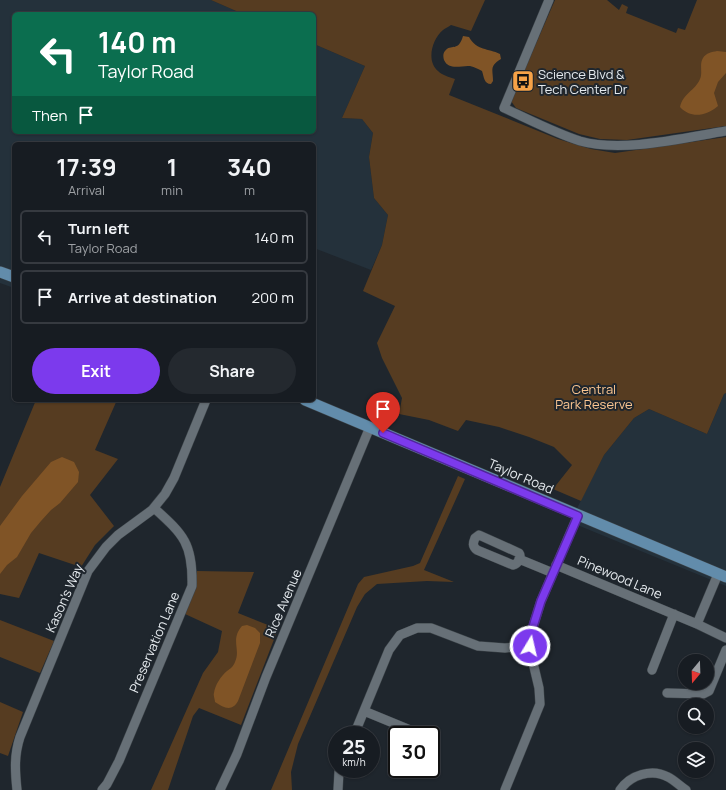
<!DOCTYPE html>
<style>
:root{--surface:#171c22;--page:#24292f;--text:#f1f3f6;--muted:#9ea1a5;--line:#363a40;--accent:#7c3aed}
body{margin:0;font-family:Manrope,sans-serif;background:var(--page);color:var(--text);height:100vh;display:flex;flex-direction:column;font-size:15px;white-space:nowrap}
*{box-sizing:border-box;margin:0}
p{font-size:13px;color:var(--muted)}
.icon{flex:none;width:22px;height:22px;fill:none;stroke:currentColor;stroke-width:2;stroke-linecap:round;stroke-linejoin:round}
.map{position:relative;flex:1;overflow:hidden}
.details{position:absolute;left:12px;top:142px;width:304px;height:260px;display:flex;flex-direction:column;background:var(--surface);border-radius:6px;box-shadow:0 1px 3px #0004,0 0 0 1px var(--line)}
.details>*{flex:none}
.top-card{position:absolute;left:12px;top:12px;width:304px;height:122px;border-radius:6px;box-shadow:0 1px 3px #0004,0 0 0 1px var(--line);background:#0b6e4f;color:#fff;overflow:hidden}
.needle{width:26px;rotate:199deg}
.fabs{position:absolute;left:678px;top:654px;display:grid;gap:8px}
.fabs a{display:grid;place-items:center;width:36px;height:36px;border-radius:50%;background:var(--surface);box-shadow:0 1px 3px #0004,0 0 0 1px var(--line);font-size:20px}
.speed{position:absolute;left:328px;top:726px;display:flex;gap:8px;font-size:20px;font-weight:700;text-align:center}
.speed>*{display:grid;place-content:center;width:52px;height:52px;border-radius:50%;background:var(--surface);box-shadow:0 1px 3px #0004,0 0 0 1px var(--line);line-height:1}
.speed small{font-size:10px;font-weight:400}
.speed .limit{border:2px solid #111;border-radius:6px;background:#fff;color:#111}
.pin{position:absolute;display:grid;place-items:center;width:34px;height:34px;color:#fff;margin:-41px -17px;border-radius:50% 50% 50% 0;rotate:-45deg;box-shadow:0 0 4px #0007}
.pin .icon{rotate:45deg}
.me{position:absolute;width:44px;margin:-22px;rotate:9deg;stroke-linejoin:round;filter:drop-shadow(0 0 3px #0008)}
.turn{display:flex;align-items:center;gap:14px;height:84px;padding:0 20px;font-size:18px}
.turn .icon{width:52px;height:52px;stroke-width:2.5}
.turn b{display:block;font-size:28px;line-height:34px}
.then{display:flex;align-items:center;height:38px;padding:0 20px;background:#0003;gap:8px;font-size:15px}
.eta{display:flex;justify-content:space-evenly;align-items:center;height:68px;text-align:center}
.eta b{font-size:24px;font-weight:700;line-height:28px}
.cta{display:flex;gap:8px;margin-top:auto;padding:8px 20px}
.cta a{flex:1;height:46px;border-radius:24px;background:var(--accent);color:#fff;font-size:16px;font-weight:700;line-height:46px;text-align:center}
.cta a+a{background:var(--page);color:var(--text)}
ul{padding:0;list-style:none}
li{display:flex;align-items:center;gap:12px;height:54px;margin:0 8px 6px;padding:0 12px;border:2px solid var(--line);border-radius:6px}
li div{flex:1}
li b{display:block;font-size:15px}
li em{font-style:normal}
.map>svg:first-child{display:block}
.built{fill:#24313b}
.green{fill:#563c21}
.water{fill:#805426}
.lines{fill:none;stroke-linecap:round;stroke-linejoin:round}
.minor-casing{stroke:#3d4449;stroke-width:10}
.major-casing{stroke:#3d4449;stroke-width:12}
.minor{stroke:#677077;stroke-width:9}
.major{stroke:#628cab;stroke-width:11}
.route-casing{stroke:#51269a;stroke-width:10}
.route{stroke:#7c3aed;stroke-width:7}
.labels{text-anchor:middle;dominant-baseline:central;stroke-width:4;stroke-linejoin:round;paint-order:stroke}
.poi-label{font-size:13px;fill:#e5eaee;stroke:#1f262d;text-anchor:start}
.park-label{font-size:13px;fill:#fcc691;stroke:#1f262d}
.street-label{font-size:13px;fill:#e5eaee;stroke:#1f262d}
</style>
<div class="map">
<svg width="726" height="790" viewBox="0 0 726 790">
<rect width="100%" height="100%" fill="#1f262d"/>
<path class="built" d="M 0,0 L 211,0 L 243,14 L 14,14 L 14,132 L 314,132 L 314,44 L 365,66 L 342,118 L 362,119 L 373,133 L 369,157 L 374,198 L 388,215 L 382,245 L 371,270 L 314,248 L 314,144 L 14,144 L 14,288 L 0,283 Z
M 726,393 L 726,586 L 570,522 L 604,455 L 634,418 L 649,409 L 707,434 L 724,394 Z"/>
<path class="green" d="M 211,0 L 485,0 L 471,31 L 451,25 C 449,27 445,28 443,30 C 432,39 426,61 438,71 C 442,75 449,77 455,79 L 449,95 L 558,139 L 591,149 L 615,153 L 726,137 L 726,393 L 724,394 L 707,434 L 649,409 L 634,418 L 604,455 L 581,501 L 553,489 L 572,465 L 554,447 L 529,437 L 499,427 L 466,420 L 458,431 L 429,420 L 399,414 L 402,398 L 382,358 L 377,343 L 395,306 L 363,291 L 382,245 L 388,215 L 374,198 L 369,157 L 373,133 L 362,119 L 342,118 L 365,66 L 314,44 L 314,14 L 243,14 Z
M 555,0 L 607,0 L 619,10 L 622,4 L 628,7 L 626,13 L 676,33 L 678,28 L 685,30 L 697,0 L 726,0 L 726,126 L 627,140 L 600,139 L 579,134 L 516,108 L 511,101 Z
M 36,400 L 117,400 L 95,450 L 118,459 L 90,495 L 114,526 L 95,545 L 81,567 L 39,553 L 19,598 L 0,594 L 0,487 Z
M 458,476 L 465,479 L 424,570 L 454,582 L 427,581 L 377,584 L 365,594 L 357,607 L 298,744 L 291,772 L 292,790 L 271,790 L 358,584 L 364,577 L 413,566 L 420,563 Z
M 197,571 L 254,572 L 238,613 L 278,629 L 241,725 L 199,708 L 193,716 L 168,790 L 151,790 L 203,673 L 218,652 L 222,631 L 185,614 L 194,590 Z
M 0,620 L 54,641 L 40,673 L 0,657 Z
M 0,702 L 23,712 L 8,756 L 0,753 Z"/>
<path class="water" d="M 463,36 L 469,37 C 477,51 488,48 500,54 L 501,59 C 489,66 493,70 493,81 L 491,84 C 484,84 484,77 482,71 C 478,69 475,67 470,66 C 462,65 449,71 444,60 C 443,57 443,53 445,51 C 451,43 458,53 463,36 Z
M 717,51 L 726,52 L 726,73 L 718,82 L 714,93 L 718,106 C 706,116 691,119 680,107 C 683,93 695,91 700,79 C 703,73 699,64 703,58 C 706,53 712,52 717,51 Z
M 62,457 L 74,462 L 79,472 L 78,482 L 60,503 L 51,510 L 41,521 L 31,533 L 17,557 L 7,565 L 0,574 L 0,526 L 22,496 L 51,462 Z
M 247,625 L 255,628 L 260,633 L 260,643 L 238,701 C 232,712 224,708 215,702 C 215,699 213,695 214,693 C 215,685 221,676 227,671 C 231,668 233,667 235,662 C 241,649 230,640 242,626 Z"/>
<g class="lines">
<g class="minor-casing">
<path id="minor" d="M 549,0 L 504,108 C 528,119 555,133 580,141 C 622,153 683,138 726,131
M 479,535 L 519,553 C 522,557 518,564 513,565 L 477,550 C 472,546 473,543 475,538 Z
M 519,559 L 553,573
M 556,565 L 697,624 L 726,638
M 697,624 L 718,574
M 652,670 L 674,614
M 667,693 L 703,694 L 709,691 L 726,650
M 364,711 L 415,732
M 354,735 L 389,650 L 400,635 L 417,628 L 431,628 L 478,646 L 505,648 L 529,646
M 17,790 C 15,771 14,755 20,737 L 88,571 L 106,547 L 118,535 L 152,510 L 165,494 L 174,478 L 206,400
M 102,790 L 107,784 L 119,761 L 192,586 C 193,544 184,535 154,508
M 220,790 L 237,754 L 266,677 L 370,427
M 338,790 L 339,772 L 340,769
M 505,790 L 540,704 L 539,688 L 529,646 L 531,633 L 541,601 L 578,515
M 620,790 C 630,775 652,768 668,777 C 674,780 680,786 686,790"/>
</g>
<g class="major-casing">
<path id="major" d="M 0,272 L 14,277
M 305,400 L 726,577"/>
</g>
<use href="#minor" class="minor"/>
<use href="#major" class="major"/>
</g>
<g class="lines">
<g class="route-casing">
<path id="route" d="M 383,433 L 578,516 L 541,601 L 531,633 L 530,646"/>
</g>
<use href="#route" class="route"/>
</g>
<defs>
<g id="bus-square" transform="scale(1.15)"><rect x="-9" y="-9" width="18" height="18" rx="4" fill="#f6a247" stroke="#1f262d"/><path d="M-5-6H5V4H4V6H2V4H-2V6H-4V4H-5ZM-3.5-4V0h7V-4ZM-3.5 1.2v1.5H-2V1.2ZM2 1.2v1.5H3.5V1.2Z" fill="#111"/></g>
</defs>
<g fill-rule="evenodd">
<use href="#bus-square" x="523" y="81"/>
</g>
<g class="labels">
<g class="poi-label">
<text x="538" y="74">Science Blvd &amp;<tspan x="538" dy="15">Tech Center Dr</tspan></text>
</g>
<g class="park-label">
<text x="594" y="389">Central<tspan x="594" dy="15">Park Reserve</tspan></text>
</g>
<g class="street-label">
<text transform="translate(521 476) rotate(23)">Taylor Road</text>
<text transform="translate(620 577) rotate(23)">Pinewood Lane</text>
<text transform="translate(64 598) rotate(-66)">Kason's Way</text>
<text transform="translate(283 603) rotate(-67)">Rice Avenue</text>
<text transform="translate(154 642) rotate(-67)">Preservation Lane</text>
</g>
</g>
</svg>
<div class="fabs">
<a><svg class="needle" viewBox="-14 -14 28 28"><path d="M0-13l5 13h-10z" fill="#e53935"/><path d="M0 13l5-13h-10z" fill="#9ea1a5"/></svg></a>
<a><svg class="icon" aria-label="search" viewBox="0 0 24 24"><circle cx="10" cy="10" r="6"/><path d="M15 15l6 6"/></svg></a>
<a><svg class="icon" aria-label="layers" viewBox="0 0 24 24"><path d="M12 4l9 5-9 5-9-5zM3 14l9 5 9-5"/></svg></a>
</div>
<div class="speed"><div>25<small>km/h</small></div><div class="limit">30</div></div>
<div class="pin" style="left:383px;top:433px;background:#d93025"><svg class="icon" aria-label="arrive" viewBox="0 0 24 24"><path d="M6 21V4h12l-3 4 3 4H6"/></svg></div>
<svg class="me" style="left:530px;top:646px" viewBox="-20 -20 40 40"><circle r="17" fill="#7c3aed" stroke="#fff" stroke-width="3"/><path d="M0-11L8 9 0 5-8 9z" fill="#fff"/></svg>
<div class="top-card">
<div class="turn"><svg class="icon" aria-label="left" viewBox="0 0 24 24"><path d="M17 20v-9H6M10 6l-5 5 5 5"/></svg><div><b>140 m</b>Taylor Road</div></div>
<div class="then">Then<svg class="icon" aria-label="arrive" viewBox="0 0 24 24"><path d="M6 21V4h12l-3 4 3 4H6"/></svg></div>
</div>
<section class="details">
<div class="eta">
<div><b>17:39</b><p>Arrival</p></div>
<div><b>1</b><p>min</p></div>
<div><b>340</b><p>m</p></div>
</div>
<ul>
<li><svg class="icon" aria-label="left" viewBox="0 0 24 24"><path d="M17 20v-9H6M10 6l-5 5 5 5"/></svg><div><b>Turn left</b><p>Taylor Road</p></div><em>140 m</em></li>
<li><svg class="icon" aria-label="arrive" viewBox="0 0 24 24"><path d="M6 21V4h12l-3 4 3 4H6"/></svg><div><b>Arrive at destination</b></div><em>200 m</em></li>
</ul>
<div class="cta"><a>Exit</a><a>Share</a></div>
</section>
</div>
